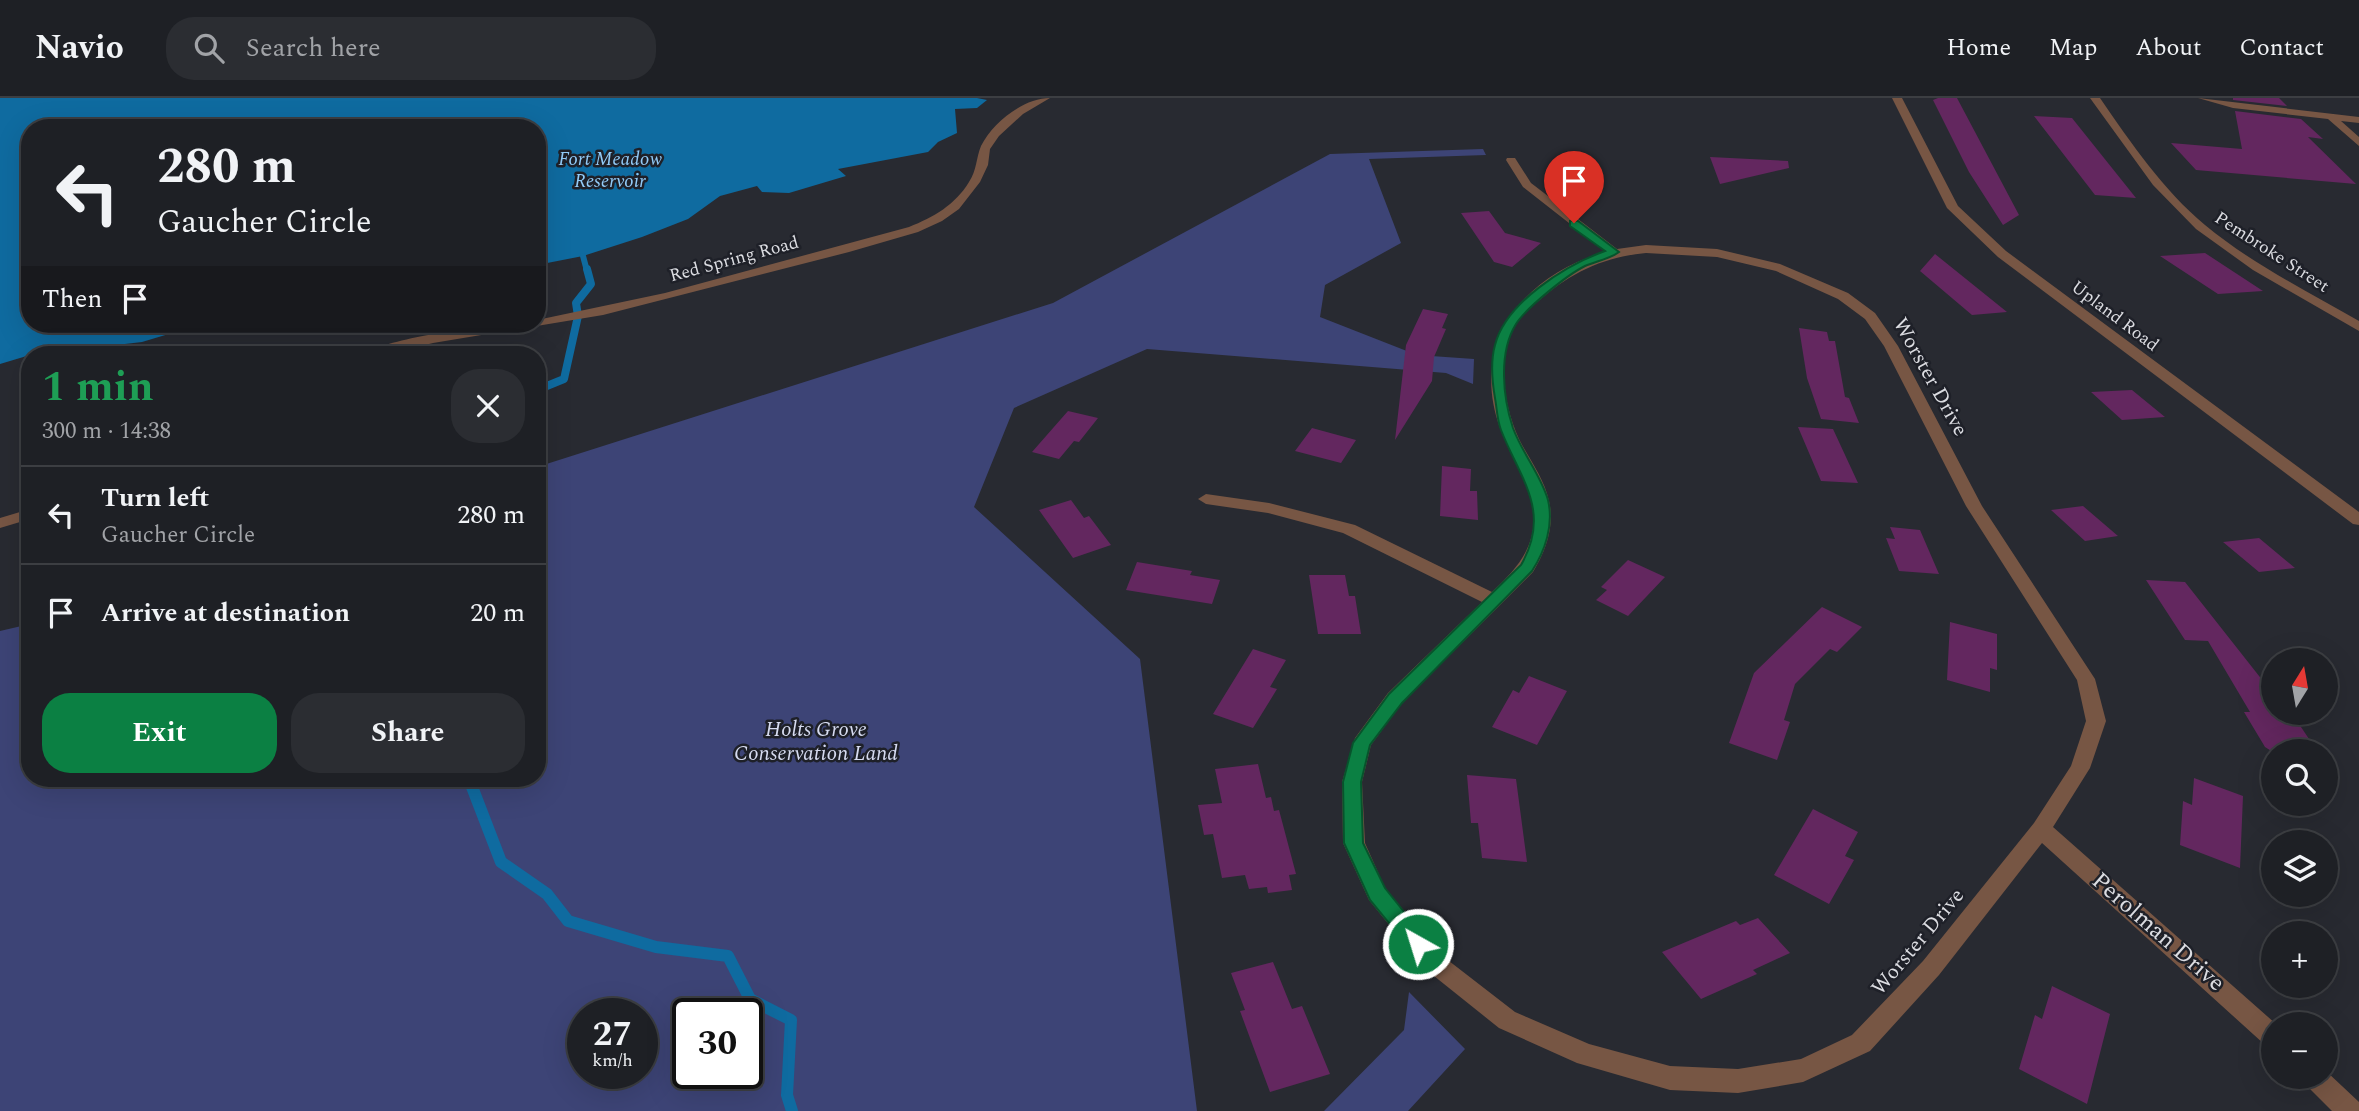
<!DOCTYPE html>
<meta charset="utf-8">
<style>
:root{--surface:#1e2025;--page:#2b2d32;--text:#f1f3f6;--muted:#a1a3a7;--line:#3c3e42;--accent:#0b8043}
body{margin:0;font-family:Spectral,serif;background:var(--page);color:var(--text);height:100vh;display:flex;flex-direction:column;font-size:26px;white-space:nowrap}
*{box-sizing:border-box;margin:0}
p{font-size:23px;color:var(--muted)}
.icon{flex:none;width:38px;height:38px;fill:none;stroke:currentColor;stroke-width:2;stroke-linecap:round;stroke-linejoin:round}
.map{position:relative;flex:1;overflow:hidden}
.panel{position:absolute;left:21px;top:248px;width:525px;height:441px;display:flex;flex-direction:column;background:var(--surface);border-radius:28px;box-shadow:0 7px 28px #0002,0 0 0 2px var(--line)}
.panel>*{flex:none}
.top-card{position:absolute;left:21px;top:21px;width:525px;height:214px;border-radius:28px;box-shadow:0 7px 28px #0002,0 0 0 2px var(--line);background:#1e2025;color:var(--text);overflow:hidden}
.needle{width:46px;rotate:11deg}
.fabs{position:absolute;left:2261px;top:550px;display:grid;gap:14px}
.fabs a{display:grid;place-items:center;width:77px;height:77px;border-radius:50%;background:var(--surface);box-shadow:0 7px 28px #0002,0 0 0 2px var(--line);font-size:35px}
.speed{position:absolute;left:567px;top:900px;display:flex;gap:14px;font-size:35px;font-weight:700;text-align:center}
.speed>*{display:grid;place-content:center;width:91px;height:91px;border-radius:50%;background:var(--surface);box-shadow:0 7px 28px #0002,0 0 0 2px var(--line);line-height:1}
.speed small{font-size:18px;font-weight:400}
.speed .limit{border:4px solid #111;border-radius:10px;background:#fff;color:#111}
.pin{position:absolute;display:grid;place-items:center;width:60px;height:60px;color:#fff;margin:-72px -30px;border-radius:50% 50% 50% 0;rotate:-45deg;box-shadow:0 0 7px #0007}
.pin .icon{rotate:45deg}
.me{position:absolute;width:77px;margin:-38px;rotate:321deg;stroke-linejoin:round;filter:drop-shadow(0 0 5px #0008)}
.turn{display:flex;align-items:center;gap:24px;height:147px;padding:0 21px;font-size:32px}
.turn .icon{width:91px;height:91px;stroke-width:2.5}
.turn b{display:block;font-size:49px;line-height:60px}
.then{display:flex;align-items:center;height:66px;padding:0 21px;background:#0003;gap:14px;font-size:26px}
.round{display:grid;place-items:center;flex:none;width:74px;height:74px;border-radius:28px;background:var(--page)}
.head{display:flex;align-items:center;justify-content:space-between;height:119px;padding:0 21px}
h1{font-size:42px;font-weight:700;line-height:52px;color:#1e9e55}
.primary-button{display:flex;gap:14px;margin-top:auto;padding:14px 21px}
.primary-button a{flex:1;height:80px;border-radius:28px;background:var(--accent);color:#fff;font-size:28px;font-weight:700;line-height:80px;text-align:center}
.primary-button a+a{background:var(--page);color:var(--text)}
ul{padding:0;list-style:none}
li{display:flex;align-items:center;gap:21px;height:98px;padding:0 21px;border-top:2px solid var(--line)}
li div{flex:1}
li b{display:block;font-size:26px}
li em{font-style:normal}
header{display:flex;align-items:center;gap:42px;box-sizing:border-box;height:98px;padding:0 35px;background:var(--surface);border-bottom:2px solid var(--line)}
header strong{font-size:33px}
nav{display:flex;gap:38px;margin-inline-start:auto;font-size:24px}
.search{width:490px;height:63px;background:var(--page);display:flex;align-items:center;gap:18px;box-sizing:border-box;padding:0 24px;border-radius:28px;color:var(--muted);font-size:26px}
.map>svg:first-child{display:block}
.green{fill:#3d4476;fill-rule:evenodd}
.water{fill:#0f6ba0}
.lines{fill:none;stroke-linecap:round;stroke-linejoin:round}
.stream-far2{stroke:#0f6ba0;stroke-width:6}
.stream-far1{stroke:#0f6ba0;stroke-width:8}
.stream{stroke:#0f6ba0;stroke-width:12}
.building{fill:#63275f}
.street{fill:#775644;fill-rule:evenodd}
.route{fill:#0b8043;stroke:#07532c;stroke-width:2}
.labels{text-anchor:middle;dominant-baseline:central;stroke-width:5;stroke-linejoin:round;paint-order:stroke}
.far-street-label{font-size:18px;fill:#dbdce1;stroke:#1e2028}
.far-water-label{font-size:19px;font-style:italic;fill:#92cbf8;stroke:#1e2028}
.street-label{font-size:21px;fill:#dbdce1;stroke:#1e2028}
.park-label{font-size:21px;font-style:italic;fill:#d6dbf0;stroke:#1e2028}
.near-street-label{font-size:24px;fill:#dbdce1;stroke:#1e2028}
</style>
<header>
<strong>Navio</strong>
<div class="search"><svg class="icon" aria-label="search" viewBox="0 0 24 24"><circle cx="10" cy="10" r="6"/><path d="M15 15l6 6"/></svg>Search here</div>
<nav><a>Home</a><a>Map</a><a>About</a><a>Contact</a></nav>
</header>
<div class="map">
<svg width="2359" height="1013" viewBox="0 0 2359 1013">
<rect width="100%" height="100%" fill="#282a31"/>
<path class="green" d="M 1483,51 L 1486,57 L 1369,61 L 1401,145 L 1325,187 L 1320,219 L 1417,257 L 1474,261 L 1473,286 L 1446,275 L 1147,251 L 1014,310 L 974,409 L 1140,561 L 1197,1013 L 0,1013 L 0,533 L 30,526 L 30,681 L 537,681 L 537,369 L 1053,205 L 1330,56 ZM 583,915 L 642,915 L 642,975 L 583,975 ZM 688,915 L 747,915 L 747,975 L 688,975 Z
M 1409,894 L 1465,951 L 1408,1013 L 1324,1013 L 1404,932 Z"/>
<path class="water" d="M 0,0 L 977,0 L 987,2 L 977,10 L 955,11 L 957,35 L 938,44 L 928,54 L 838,71 L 846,78 L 789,95 L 762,94 L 757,88 L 720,98 L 688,121 L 642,139 L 583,158 L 537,167 L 537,30 L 30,30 L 30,226 L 202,226 L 142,244 L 30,257 L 0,266 Z"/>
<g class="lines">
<path class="stream-far2" d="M 583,158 L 587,173"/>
<path class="stream-far1" d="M 537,292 L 564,281 L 578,218 L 576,205 L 591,186 L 587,171"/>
<path class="stream" d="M 469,681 L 501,764 L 547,796 L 568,823 L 656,849 L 728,858 L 750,901 L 791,922 L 787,997 L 792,1013"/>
</g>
<path class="building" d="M 1938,0 L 1957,0 L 2019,117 L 2003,127 L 1969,74 L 1933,2 Z
M 2233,0 L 2279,0 L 2287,8 L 2233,2 Z
M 2235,13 L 2301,21 L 2323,41 L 2308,39 L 2356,86 L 2196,72 L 2171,45 L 2242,51 Z
M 2034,18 L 2072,20 L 2136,100 L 2095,97 Z
M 1710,59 L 1788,63 L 1789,70 L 1720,86 Z
M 1489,113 L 1505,135 L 1541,145 L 1512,169 L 1494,164 L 1461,115 Z
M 2205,155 L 2263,193 L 2218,196 L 2160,158 Z
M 1935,156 L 2007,214 L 1972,217 L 1920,173 Z
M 1423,211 L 1448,216 L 1442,230 L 1446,231 L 1434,259 L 1432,283 L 1395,342 L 1406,247 Z
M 1799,230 L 1827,234 L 1829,243 L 1835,243 L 1845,299 L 1849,300 L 1859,325 L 1821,321 L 1807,280 Z
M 2132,292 L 2165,319 L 2122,322 L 2091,294 Z
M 1068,313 L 1098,320 L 1079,344 L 1074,343 L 1059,361 L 1032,354 Z
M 1798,329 L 1833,331 L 1858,385 L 1821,383 Z
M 1312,330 L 1356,342 L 1341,365 L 1295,353 Z
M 1442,368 L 1471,371 L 1470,393 L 1477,393 L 1478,422 L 1440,418 Z
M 1071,402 L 1084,420 L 1089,418 L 1111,447 L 1073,460 L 1039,412 Z
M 2083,408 L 2118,438 L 2085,443 L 2051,412 Z
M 1890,429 L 1920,432 L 1939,476 L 1899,473 L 1886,440 L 1895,441 Z
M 2259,440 L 2295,470 L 2259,474 L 2223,444 Z
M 1628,462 L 1665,479 L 1628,518 L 1596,502 L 1607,492 L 1601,489 Z
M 1137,464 L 1192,473 L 1190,477 L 1220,482 L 1212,506 L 1126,492 Z
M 1309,477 L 1345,477 L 1349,498 L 1355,498 L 1361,536 L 1318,536 Z
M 2146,482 L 2185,484 L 2263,583 L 2273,585 L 2273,614 L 2291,614 L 2317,653 L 2273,650 L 2273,654 L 2265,649 L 2244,614 L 2250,614 L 2208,543 L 2185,542 Z
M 1822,509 L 1862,529 L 1837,554 L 1830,551 L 1795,586 L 1784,622 L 1790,624 L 1777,662 L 1729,645 L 1754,575 Z
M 1950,524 L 1997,536 L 1997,572 L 1990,570 L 1990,594 L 1947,582 Z
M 1253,551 L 1286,562 L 1270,589 L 1277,591 L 1253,630 L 1213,616 Z
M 1529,578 L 1567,593 L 1537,647 L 1492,629 L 1513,592 L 1519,595 Z
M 1258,666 L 1266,700 L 1271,699 L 1274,713 L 1279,712 L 1296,776 L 1289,777 L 1292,792 L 1268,795 L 1267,789 L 1249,791 L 1245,777 L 1222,780 L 1213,736 L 1204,737 L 1198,707 L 1222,705 L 1215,671 Z
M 1467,677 L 1516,681 L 1527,764 L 1482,760 L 1478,725 L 1471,725 Z
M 2194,680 L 2243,698 L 2240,770 L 2180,747 L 2183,703 L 2192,707 Z
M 1813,711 L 1858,734 L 1845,758 L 1854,762 L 1829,806 L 1774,777 Z
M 1758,820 L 1790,855 L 1753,872 L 1757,876 L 1701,901 L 1662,854 L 1736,823 L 1740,827 Z
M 1273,864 L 1292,911 L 1302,908 L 1330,976 L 1270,994 L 1240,913 L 1245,912 L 1231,875 Z
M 2052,888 L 2110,916 L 2087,1006 L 2019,971 L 2035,917 L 2042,921 Z"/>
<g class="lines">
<path class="street" d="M 1050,0 L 1023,16 L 999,38 L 990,51 L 988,67 L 980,84 L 959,111 L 942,123 L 918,134 L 849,154 L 603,217 L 433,245 L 385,257 L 365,257 C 388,237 504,226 537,226 L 537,222 L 665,195 L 909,129 C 934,119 955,107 969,84 C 977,72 976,60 981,48 C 993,24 1024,0 1050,0 Z
M 1892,0 L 1902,0 L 1958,108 L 2006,153 L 2359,414 L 2359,427 L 2353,426 L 1998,159 L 1947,110 Z
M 2090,0 L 2100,0 C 2131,45 2163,92 2205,127 C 2252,166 2307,193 2359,223 L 2359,233 L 2253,172 L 2196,131 L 2153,87 Z
M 2198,0 L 2359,19 L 2359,25 L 2341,23 L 2359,39 L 2359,48 L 2328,21 L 2233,10 Z
M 1507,60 L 1515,60 L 1531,85 L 1617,151 L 1646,147 L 1717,151 L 1780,166 L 1848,195 L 1875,215 L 1898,248 L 1982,408 L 2095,581 L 2106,623 L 2090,670 L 2053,729 L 2276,926 L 2273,926 L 2273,949 L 2264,946 L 2042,745 L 1939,877 L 1870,953 L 1803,984 L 1738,995 L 1670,992 L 1577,965 L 1499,930 L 1424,870 L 1369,802 L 1343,745 L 1342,684 L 1355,640 L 1388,595 L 1482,504 L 1343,435 L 1268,415 L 1206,406 L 1198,401 L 1206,396 L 1269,405 L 1355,427 L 1492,494 C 1515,472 1534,453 1534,418 C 1535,385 1510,359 1500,330 C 1469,245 1524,176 1606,154 L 1523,89 L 1506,62 ZM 1646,155 L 1717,159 L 1776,173 L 1838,201 L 1865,221 L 1884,248 L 1966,408 L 2077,582 L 2086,623 L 2071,668 L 2034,725 L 1923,863 L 1852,937 L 1801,961 L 1738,971 L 1670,968 L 1589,946 L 1515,914 L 1440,856 L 1385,790 L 1365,745 L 1362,684 L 1371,647 L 1402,605 L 1533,474 C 1546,453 1555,427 1549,403 C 1544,380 1529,361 1519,341 C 1503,306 1496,257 1518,223 C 1524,214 1533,207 1541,201 C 1573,173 1605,159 1646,155 Z
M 30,411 L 30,421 L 0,430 L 0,420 Z
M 2326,973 L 2359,1004 L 2359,1013 L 2332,1013 L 2305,986 L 2302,978 L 2326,978 Z"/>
</g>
<path class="route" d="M 1570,123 L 1578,123 L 1619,154 C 1610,161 1596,163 1585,168 C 1567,177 1526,210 1516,226 C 1498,255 1503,300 1513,330 C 1522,355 1541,377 1548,402 C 1554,427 1545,453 1532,473 L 1402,605 L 1370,647 L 1361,684 L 1363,745 L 1385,790 L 1425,840 L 1429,846 L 1425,852 L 1418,855 L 1411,852 L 1370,802 L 1344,745 L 1343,684 L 1353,645 L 1389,596 L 1521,467 C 1552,413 1520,381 1501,332 C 1497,322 1497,311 1495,300 C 1492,283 1490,265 1495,247 C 1506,204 1566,167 1605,153 L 1570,128 Z"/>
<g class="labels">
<g class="far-street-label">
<text transform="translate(2272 154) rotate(33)">Pembroke Street</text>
<text transform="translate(734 161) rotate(-15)">Red Spring Road</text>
<text transform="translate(2115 218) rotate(37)">Upland Road</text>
</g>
<g class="far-water-label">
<text x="610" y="61">Fort Meadow<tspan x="610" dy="22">Reservoir</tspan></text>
</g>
<g class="street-label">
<text transform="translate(1930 279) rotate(61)">Worster Drive</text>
<text transform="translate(1918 844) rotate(-50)">Worster Drive</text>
</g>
<g class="park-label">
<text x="816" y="632">Holts Grove<tspan x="816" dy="24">Conservation Land</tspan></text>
</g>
<g class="near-street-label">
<text transform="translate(2158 834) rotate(41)">Perolman Drive</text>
</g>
</g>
</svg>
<div class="fabs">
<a><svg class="needle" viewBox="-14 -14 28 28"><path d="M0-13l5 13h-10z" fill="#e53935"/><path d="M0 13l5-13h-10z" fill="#a1a3a7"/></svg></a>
<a><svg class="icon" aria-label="search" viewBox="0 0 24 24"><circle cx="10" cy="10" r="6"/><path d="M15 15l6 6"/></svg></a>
<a><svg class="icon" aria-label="layers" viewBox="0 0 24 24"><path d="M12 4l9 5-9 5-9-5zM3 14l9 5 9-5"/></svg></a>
<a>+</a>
<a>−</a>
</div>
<div class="speed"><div>27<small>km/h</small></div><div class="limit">30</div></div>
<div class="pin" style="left:1574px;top:125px;background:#d93025"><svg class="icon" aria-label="arrive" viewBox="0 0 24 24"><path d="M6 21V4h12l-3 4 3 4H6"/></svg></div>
<svg class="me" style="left:1418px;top:846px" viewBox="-20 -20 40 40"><circle r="17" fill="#0b8043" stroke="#fff" stroke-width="3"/><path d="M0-11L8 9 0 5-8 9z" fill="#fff"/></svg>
<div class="top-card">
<div class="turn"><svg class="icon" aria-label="left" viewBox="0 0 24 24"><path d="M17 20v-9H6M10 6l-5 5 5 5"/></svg><div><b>280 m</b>Gaucher Circle</div></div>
<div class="then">Then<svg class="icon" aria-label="arrive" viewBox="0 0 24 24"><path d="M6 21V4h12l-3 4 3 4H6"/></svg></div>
</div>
<section class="panel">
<div class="head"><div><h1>1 min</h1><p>300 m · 14:38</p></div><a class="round"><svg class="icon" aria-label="close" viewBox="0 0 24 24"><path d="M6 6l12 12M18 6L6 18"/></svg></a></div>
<ul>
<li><svg class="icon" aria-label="left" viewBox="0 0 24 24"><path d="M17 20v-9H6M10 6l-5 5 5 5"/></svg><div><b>Turn left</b><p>Gaucher Circle</p></div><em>280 m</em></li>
<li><svg class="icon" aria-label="arrive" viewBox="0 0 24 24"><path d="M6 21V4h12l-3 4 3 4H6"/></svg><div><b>Arrive at destination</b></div><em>20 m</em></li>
</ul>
<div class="primary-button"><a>Exit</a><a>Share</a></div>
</section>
</div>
